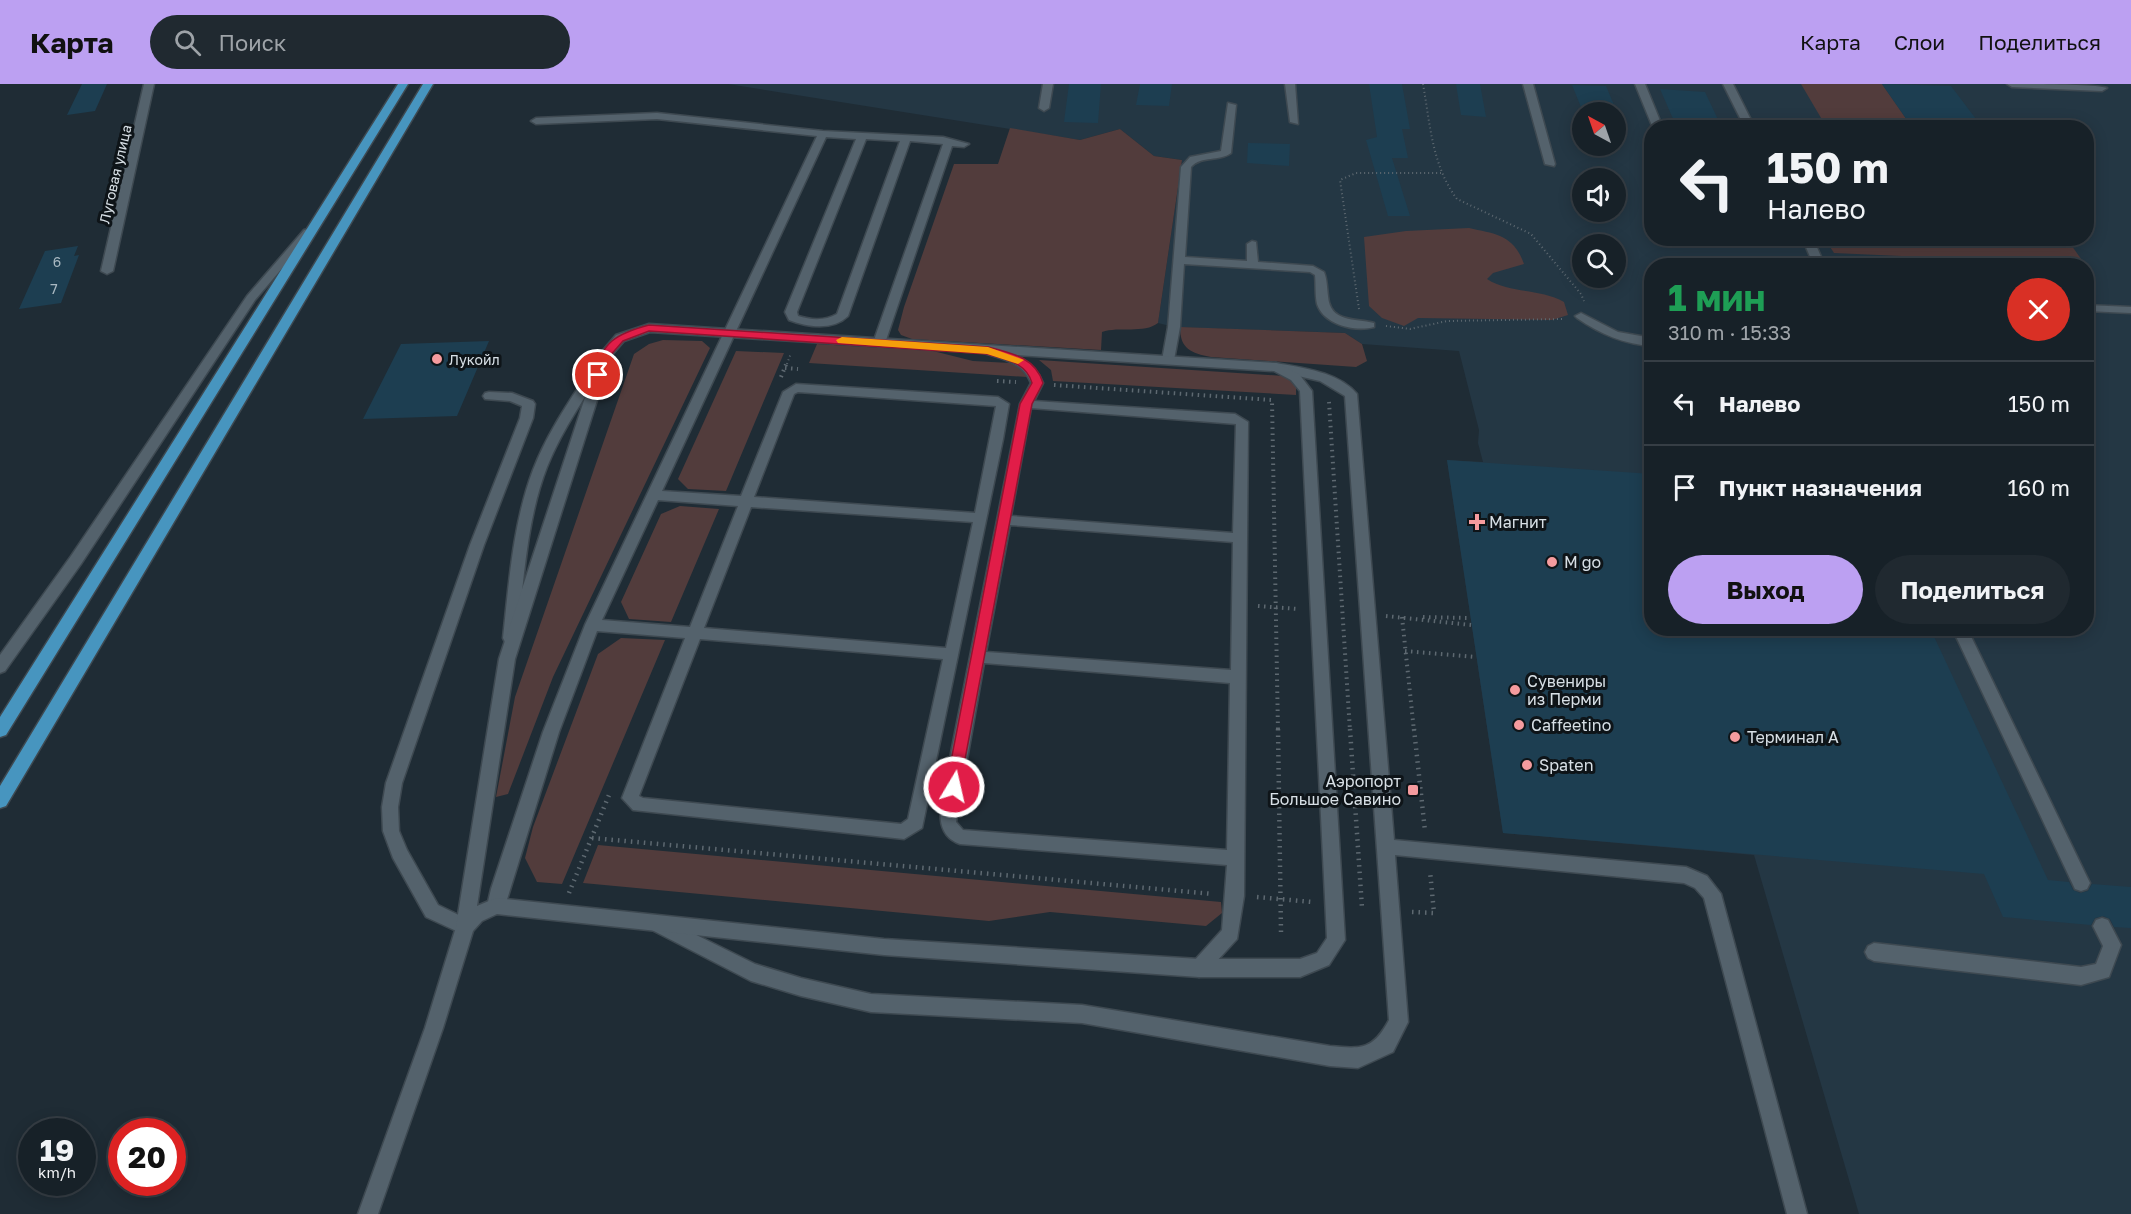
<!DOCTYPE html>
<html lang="ru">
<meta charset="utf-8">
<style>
:root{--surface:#172128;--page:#202930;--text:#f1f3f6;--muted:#9ea3a8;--line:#363e45;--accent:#bca0f2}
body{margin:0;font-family:"Golos Text",sans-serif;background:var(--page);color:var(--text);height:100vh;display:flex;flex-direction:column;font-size:22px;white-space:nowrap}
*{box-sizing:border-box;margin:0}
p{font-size:20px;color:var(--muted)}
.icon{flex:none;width:33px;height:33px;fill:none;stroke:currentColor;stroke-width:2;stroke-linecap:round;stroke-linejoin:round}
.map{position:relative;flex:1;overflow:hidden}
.drawer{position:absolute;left:1644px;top:174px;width:450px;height:378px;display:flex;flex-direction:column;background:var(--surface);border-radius:24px;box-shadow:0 3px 15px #0003,0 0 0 2px var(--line)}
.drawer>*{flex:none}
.banner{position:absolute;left:1644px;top:36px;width:450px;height:126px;border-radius:24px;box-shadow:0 3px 15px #0003,0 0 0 2px var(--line);background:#172128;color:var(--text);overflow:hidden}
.needle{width:39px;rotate:320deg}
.controls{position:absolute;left:1572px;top:18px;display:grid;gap:12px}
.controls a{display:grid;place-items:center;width:54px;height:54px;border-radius:50%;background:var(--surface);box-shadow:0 3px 15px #0003,0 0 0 2px var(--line);font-size:30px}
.speed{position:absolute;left:18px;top:1034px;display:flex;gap:12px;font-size:30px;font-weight:700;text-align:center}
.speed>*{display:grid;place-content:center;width:78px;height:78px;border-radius:50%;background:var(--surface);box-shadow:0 3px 15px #0003,0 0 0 2px var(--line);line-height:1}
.speed small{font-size:15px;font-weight:400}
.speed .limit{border:9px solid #d22;background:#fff;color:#111}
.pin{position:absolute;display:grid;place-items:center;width:51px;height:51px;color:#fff;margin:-26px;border:3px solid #fff;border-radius:50%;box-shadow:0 2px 6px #0007}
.me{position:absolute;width:66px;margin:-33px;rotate:9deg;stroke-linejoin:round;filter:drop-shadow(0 0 4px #0008)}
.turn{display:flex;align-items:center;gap:21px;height:126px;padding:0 24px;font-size:27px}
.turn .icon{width:78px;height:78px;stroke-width:2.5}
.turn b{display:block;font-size:42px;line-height:51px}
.round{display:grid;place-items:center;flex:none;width:63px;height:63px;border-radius:32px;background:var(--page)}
.head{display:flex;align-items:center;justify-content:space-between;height:102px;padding:0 24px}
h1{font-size:36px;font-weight:700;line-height:45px;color:#1e9e55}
.action{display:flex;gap:12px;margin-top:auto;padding:12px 24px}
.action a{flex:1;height:69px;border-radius:36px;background:var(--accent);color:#111;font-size:24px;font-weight:700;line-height:69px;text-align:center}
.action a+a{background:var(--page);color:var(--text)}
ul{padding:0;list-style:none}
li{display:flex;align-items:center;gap:18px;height:84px;padding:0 24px;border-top:2px solid var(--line)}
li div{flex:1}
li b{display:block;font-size:22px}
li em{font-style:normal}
header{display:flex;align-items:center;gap:36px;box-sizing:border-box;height:84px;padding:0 30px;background:var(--accent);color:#111}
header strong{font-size:28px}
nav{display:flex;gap:33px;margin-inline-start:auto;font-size:21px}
.search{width:420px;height:54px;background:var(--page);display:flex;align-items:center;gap:15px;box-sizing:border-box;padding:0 21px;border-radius:33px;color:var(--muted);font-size:22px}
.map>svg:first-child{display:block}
.built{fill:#243744;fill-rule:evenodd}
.green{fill:#523c3c}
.building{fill:#1d3e51}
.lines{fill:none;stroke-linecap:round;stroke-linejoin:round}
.service-casing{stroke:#3e4951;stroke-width:3}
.minor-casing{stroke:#3e4951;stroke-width:3}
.tertiary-casing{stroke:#3e4951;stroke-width:3}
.primary-casing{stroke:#3e4951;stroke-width:3}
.path-far2{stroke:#5e6971;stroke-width:2;stroke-dasharray:1 3;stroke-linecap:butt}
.path-far1{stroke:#5e6971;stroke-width:4;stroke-dasharray:1.5 4.5;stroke-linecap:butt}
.path{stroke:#5e6971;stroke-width:4.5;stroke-dasharray:1.5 5;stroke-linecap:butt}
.service{fill:#54626c;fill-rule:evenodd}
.minor{fill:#54626c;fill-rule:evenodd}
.tertiary{fill:#54626c;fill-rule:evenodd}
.primary{fill:#4795bf;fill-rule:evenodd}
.route{fill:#e11d48;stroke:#92132f;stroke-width:1.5}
.slow{fill:#f59e0b}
.poi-dot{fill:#f59b9e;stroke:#0e1418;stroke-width:2}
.labels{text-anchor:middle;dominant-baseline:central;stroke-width:6;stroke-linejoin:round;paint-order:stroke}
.far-street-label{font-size:14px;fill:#d8e0e6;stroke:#0e1418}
.number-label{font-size:14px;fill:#a9b8c1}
.far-poi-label{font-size:14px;fill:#d8e0e6;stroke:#0e1418;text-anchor:start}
.poi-label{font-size:16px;fill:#d8e0e6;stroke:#0e1418;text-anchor:start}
</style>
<header>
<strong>Карта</strong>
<div class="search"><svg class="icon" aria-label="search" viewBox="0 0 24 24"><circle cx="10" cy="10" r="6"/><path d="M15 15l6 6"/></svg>Поиск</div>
<nav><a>Карта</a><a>Слои</a><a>Поделиться</a></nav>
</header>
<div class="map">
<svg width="2131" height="1130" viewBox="0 0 2131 1130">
<rect width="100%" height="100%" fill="#1f2c35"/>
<path class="built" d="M 728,0 L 2131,0 L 2131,1130 L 1859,1130 L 1754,771 L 1503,749 L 1447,376 L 1483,378 L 1478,359 L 1479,346 L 1459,267 L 1362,260 L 1345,249 L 1174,243 L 1158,239 L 1182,76 L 1154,72 L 1120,45 L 1080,56 ZM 1582,28 L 1616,28 L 1616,62 L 1582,62 ZM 1652,44 L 2086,44 L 2086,154 L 1652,154 ZM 1582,94 L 1616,94 L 1616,128 L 1582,128 ZM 1582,160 L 1616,160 L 1616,194 L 1582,194 ZM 1652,182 L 2086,182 L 2086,544 L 1652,544 Z"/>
<path class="green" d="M 1801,0 L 1882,0 L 1907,36 L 1979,39 L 1983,43 L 1822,43 L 1824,39 Z
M 1010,44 L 1080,56 L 1120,45 L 1154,72 L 1182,76 L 1158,239 C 1144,250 1119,242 1102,248 L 1101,266 L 912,255 L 901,251 L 898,246 L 904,223 L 954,80 L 998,80 Z
M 1469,144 C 1496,150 1514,151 1524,180 L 1493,189 L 1487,195 C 1510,210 1540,204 1564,218 L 1568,231 L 1552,236 L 1418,234 L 1404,242 L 1382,234 L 1369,222 L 1364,153 L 1406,147 Z
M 1825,155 L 2067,155 L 2086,182 L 1924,181 L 1901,172 L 1834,169 Z
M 1180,243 L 1345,249 L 1362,260 L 1367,277 L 1356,283 L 1211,273 C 1191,269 1180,265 1180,243 Z
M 663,256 L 702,257 L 710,264 L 553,593 L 508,710 L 496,713 L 515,613 L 634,270 L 649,260 Z
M 817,260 L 933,267 L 973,277 L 1010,279 L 1024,285 L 1027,293 L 809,279 Z
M 736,267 L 784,269 L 726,407 L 688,405 L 678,395 Z
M 1039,276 L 1284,292 L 1296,301 L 1296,311 L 1053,297 L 1051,286 Z
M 680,422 L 719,425 L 671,538 L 629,535 L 621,518 L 661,430 Z
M 621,554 L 665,556 L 562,800 L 537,798 L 525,774 L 533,743 L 598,570 Z
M 598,761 L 1221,818 L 1222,829 L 1206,842 L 1050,828 L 989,837 L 583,799 Z"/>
<path class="building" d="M 82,0 L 107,0 L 95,27 L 67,31 Z
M 1069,0 L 1101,0 L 1098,39 L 1064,38 Z
M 1140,0 L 1172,0 L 1169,22 L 1136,21 Z
M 1369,0 L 1402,0 L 1410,45 L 1402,45 L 1408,74 L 1392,74 L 1410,132 L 1388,132 L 1366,56 L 1377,53 Z
M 1456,0 L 1480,0 L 1486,33 L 1461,31 Z
M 1882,0 L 1951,2 L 1979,39 L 1907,36 Z
M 1572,1 L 1606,2 L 1617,28 L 1583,28 Z
M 1660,5 L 1705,8 L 1722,44 L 1677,44 Z
M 1248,59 L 1290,60 L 1289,82 L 1247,79 Z
M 78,162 L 74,172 L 79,171 L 61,219 L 19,225 L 45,167 Z
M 489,257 L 457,332 L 363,335 L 401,260 Z
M 1447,376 L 1652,390 L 1652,544 L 1930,544 L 2048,796 L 2069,798 L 2073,806 L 2080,809 L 2088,807 L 2092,800 L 2131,803 L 2131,844 L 2114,843 L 2110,835 L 2103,832 L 2095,834 L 2091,841 L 2003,833 L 1984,790 L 1503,749 Z"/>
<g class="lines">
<g class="service-casing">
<path id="service" d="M 1043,0 L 1053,0 L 1049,24 L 1044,27 L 1039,24 Z
M 1285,0 L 1295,0 L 1298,40 L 1290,38 Z
M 1523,0 L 1533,0 L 1555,80 L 1554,82 L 1545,80 Z
M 1635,0 L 1645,0 L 1663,44 L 1653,44 Z
M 1723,0 L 1733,0 L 1755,44 L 1745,44 Z
M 2007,0 C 2026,0 2095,0 2107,4 L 2102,7 L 2012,3 Z
M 1228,19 L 1236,21 L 1231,69 C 1219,78 1202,71 1191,83 L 1185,173 L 1247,177 L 1247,160 L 1252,157 L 1256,158 L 1258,178 L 1313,182 L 1324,188 C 1327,195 1327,204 1328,212 C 1330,239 1355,234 1374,239 L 1374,243 C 1355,248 1324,241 1317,220 C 1315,211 1316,201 1315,191 L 1310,188 L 1184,180 L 1180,243 L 1174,276 L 1168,280 L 1162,276 L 1168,243 L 1181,83 L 1190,73 L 1221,67 Z
M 657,29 L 823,47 L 943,53 L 969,60 L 964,63 L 952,62 L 885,259 L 879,263 L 873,259 L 943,60 L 910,57 L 848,232 C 833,247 807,243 789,236 L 785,228 L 856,55 L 826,53 L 662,407 L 741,412 L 783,308 L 796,300 L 998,313 L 1009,320 L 1003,355 L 922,744 L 904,755 L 633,726 L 622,714 L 685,554 L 597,547 L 559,648 L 505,822 L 502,828 L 496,830 L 490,828 L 487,822 L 491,805 L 543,648 L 585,541 L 817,52 L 657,35 L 536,40 L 531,37 L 536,34 ZM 866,55 L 900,57 L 837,230 C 825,237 811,236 798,232 L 797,228 ZM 798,308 L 996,322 L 975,429 L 754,413 L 794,310 ZM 658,416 L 738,422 L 690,543 L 602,536 ZM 751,423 L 973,438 L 946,564 L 704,544 ZM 700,555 L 943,575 L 908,735 L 901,740 L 643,714 L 639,712 Z
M 1802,154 L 1813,154 L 1825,182 L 1814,182 Z
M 2086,221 L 2131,223 L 2131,229 L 2086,227 Z
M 1581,229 L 1618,248 L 1652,254 L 1652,262 C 1623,260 1600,250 1577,234 L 1575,232 Z
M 988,262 C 1012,269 1034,275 1043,299 L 1034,317 L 1235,330 L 1248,338 L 1244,812 L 1237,855 L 1205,890 L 1199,893 L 1193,890 L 1190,884 L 1193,878 L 1222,846 L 1227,781 L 960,760 C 928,749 944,709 948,684 L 1020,320 L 1031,299 C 1023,278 1003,275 984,269 L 984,263 ZM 1031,324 L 1236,340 L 1233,449 L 1011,432 ZM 1010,441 L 1233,458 L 1231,586 L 986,568 ZM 984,579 L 1230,599 L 1227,766 L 963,746 L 956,738 Z
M 602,272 L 608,276 C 587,311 562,345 547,383 C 526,437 524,497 517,554 L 515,558 L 505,558 L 503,554 C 509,498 513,439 533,386 C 548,346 575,309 598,273 Z
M 1276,279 C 1303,284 1339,288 1357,310 L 1394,756 L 1686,783 L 1707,792 L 1721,810 L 1807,1130 L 1787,1130 L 1704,814 L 1695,804 L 1684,799 L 1395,771 L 1408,938 L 1393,968 L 1358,984 L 1330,982 L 1082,939 L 871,928 L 801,912 L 751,897 L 652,846 L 649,840 L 652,834 L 658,832 L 755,880 L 801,894 L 871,910 L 1082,921 L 1330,962 C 1362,965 1373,966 1389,936 L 1345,312 L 1320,297 L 1272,286 L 1272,280 Z
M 489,308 L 512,309 L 533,317 L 535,320 L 533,334 L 484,461 L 402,699 L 398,723 L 399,747 L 407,766 L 438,821 L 471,837 L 474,843 L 471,849 L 465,851 L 426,833 L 393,774 L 383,747 L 382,723 L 386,699 L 470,461 L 520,334 L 522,322 L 510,317 L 485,315 L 483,312 L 485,309 Z
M 1952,544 L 1967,544 L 2087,793 L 2090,799 L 2087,805 L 2081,807 L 2075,805 Z
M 2102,834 L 2108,836 L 2121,861 L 2109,893 L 2081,901 L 1874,877 L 1868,874 L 1865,868 L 1868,862 L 1874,859 L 2081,883 L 2096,880 L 2103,862 L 2093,842 L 2096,836 Z"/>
</g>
<g class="minor-casing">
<path id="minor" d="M 144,0 L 154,0 L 113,187 L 107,190 L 101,187 Z"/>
</g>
<g class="tertiary-casing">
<path id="tertiary" d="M 308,145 L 313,148 L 255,216 L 81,480 L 5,587 L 0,589 L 0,571 L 71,472 L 247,212 L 304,146 Z
M 649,240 L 1276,279 L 1299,290 L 1312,307 L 1345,856 L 1329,881 L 1300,893 L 1199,893 L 884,871 L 497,830 L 482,837 L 473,847 L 443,944 L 378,1130 L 358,1130 L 425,944 L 456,843 L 499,575 L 599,271 L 616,251 ZM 650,248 L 1274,287 L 1291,296 L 1300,307 L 1327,854 L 1317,869 L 1300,875 L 1199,875 L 884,855 L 496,814 L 477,822 L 515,575 L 611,272 L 624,257 Z"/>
</g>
<g class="primary-casing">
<path id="primary" d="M 398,0 L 408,0 L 6,651 L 0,653 L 0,633 Z
M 423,0 L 433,0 L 6,722 L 0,724 L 0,702 Z"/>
</g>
<path class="path-far2" d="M 1423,0 C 1430,39 1432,82 1457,115 L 1531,150 L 1581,210 L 1584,217
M 1359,225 L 1340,96 L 1356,89 L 1441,89
M 1386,242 L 1410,245 L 1447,237 L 1563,235
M 787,280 L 791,269"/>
<path class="path-far1" d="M 785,284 L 798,285
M 781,293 L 787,278
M 997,297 L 1016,298
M 1054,301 L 1272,316 L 1278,647
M 1329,318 L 1350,647
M 1258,522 L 1298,525
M 1386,532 L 1471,541
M 1402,533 L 1414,647
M 1423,533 L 1470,534
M 1405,567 L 1476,573"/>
<path class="path" d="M 1278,645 L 1281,848
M 1350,645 L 1362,824
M 1414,645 L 1425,747
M 592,754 L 1213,810
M 569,809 L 609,711
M 1257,813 L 1312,818
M 1412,828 L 1434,829 L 1430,787"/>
<use href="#service" class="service"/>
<use href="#minor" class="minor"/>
<use href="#tertiary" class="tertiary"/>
<use href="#primary" class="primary"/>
</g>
<path class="route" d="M 649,241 L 988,263 C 1012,269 1036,274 1043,299 L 1032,320 L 959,707 L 954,709 L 949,707 L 946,703 L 1020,320 L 1032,299 C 1026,278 1006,276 987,270 L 649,247 L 623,257 L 610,272 L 602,294 L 595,294 L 593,291 C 603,258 615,250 649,241 Z"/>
<path class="slow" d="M 842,253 L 988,263 L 1024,276 L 1018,280 L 987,270 L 838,259 L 836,256 Z"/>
<g class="poi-dot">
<circle cx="437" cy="275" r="6"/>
<path d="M1474 429h6v6h6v6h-6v6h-6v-6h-6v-6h6z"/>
<circle cx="1552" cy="478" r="6"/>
<circle cx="1515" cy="606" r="6"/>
<circle cx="1519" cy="641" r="6"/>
<circle cx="1735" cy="653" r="6"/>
<circle cx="1527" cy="681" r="6"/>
<rect x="1407" y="700" width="12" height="12" rx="3"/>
</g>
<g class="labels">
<g class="far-street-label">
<text transform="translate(115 90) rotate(-77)">Луговая улица</text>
</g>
<g class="number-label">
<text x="57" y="177">6</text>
<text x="54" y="204">7</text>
</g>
<g class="far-poi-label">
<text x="449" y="275">Лукойл</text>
</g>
<g class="poi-label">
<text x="1489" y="438">Магнит</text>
<text x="1564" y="478">М go</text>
<text x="1527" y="597">Сувениры<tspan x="1527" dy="18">из Перми</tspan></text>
<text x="1531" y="641">Caffeetino</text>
<text x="1747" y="653">Терминал А</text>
<text x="1539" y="681">Spaten</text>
<text x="1401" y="697" text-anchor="end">Аэропорт<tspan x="1401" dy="18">Большое Савино</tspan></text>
</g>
</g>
</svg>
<div class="controls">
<a><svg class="needle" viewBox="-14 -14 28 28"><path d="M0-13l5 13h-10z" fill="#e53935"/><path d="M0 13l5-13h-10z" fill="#9ea3a8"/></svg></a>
<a><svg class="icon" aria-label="sound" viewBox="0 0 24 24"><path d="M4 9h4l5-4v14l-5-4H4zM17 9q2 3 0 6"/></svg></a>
<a><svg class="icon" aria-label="search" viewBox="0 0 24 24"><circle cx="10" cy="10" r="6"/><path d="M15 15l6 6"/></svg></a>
</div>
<div class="speed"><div>19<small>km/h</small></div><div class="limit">20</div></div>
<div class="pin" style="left:598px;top:291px;background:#d93025"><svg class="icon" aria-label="arrive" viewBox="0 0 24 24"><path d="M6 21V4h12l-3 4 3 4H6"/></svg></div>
<svg class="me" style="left:954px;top:703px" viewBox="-20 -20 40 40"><circle r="17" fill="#e11d48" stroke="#fff" stroke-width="3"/><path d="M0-11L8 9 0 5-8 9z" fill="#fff"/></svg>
<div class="banner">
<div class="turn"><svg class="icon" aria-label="left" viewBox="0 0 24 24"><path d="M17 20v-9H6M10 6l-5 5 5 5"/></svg><div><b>150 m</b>Налево</div></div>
</div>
<section class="drawer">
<div class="head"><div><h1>1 мин</h1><p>310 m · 15:33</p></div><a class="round" style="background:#d93025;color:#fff"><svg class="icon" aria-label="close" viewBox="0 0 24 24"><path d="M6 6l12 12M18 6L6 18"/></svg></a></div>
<ul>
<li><svg class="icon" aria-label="left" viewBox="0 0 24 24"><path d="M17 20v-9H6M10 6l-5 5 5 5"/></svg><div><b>Налево</b></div><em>150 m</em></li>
<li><svg class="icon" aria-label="arrive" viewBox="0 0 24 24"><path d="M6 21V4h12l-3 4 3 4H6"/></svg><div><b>Пункт назначения</b></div><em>160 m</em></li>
</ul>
<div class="action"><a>Выход</a><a>Поделиться</a></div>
</section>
</div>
